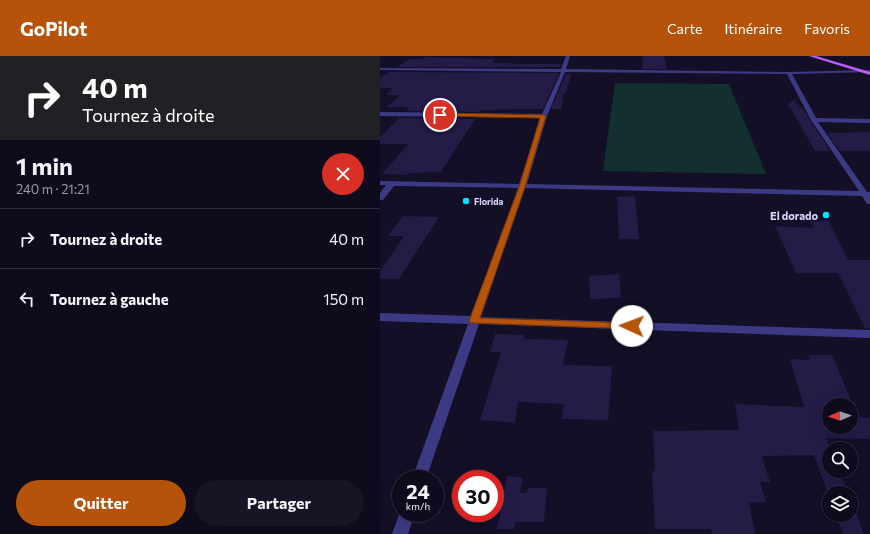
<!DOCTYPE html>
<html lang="fr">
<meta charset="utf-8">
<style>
:root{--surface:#0e0b1c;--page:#171425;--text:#f1f3f6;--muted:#9b9ba3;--line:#2e2b3b;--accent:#b45309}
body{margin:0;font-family:Commissioner,sans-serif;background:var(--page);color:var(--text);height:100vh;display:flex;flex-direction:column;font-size:15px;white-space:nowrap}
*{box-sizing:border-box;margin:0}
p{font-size:13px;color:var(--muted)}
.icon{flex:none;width:22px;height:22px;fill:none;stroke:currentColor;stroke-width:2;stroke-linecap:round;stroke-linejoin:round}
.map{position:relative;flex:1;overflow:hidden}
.sheet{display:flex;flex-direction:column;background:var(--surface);width:380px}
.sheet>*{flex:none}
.hud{background:#202124;color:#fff;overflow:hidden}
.needle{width:26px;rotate:268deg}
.tools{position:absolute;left:442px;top:342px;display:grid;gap:8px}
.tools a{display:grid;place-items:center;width:36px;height:36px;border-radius:50%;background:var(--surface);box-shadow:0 4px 16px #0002,0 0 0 1px var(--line);font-size:20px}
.speed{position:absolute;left:12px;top:414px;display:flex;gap:8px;font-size:20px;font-weight:700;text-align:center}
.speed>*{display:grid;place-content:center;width:52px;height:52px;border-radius:50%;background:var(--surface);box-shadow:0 4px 16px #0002,0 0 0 1px var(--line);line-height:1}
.speed small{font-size:10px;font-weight:400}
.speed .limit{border:6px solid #d22;background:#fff;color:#111}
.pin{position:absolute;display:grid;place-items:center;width:34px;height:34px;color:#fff;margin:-17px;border:2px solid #fff;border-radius:50%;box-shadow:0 1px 4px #0007}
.me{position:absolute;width:44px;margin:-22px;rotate:272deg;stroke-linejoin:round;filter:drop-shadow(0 0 3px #0008)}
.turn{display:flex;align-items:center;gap:14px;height:84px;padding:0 16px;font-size:18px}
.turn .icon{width:52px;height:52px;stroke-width:2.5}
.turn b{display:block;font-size:28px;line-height:34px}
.round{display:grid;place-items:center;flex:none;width:42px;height:42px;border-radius:21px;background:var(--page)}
.summary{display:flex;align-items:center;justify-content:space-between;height:68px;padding:0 16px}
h1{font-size:24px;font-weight:700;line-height:30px}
.action{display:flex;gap:8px;margin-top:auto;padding:8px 16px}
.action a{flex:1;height:46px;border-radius:24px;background:var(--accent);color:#fff;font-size:16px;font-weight:700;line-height:46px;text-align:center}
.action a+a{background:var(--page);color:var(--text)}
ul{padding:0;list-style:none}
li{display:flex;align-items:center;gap:12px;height:60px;padding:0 16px;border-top:1px solid var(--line)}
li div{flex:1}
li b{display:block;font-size:15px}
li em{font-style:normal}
header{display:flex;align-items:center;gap:24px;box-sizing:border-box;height:56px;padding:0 20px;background:var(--accent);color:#fff}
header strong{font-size:19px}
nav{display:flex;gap:22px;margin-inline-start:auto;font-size:14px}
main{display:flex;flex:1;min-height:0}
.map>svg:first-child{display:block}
.green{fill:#12302f}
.building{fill:#241b47;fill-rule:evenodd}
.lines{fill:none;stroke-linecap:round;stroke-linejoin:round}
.minor{fill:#3d3a85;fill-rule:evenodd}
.major{fill:#c25bff;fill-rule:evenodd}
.route{fill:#b45309;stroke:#753606}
.poi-dot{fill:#00e5ff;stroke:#130f26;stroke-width:1.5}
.labels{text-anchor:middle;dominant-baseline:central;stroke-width:4;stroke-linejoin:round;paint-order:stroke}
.far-poi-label{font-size:9px;font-weight:bold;fill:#d9d4ff;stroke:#130f26;text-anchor:start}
.poi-label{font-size:11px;font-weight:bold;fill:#d9d4ff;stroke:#130f26;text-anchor:end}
</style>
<header>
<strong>GoPilot</strong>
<nav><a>Carte</a><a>Itinéraire</a><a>Favoris</a></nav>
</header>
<main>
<section class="sheet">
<div class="hud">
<div class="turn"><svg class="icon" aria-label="right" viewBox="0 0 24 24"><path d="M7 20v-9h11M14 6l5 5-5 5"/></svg><div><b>40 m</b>Tournez à droite</div></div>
</div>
<div class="summary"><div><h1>1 min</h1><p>240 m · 21:21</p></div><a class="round" style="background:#d93025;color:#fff"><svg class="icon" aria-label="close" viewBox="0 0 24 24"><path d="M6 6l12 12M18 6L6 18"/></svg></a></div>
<ul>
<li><svg class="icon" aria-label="right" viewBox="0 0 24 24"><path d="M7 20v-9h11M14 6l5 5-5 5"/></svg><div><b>Tournez à droite</b></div><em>40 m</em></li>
<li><svg class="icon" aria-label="left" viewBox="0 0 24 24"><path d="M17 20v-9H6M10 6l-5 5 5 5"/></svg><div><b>Tournez à gauche</b></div><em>150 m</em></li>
</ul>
<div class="action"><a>Quitter</a><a>Partager</a></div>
</section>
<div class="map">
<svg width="490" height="478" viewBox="0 0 490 478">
<rect width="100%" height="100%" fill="#130f26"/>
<path class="green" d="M 235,27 L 349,28 L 386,118 L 223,115 Z"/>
<path class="building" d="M 263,0 L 284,0 L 287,13 L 262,13 Z
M 45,1 L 116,3 L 112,7 L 134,7 L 133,8 L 181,8 L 180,11 L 17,11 L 30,3 L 42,3 Z
M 9,16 L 179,17 L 163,53 L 101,54 L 99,56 L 26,55 L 29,51 L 7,51 L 20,39 L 6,39 L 13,32 L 0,32 L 0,22 Z
M 186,18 L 191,18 L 187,34 L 185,38 L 183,38 L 182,50 L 181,53 L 171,53 Z
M 414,44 L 425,56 L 450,95 L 435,95 L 408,48 Z
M 19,62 L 95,63 L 61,116 L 29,117 L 28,119 L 2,118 L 28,88 L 0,88 L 0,81 Z
M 490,76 L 490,95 L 460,95 L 447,77 Z
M 255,140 L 259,183 L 239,183 L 237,141 Z
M 23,160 L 59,161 L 19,223 L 0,223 L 0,216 L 24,180 L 8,180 Z
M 430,165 L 449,165 L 468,204 L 490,204 L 490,272 L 485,272 L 458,217 L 416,217 L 395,170 L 434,172 Z
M 239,218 L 241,242 L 210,243 L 209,220 Z
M 115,278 L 145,279 L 144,283 L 188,284 L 183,309 L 232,310 L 228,364 L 182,363 L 184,348 L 138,346 L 135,367 L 100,364 L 121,296 L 110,296 Z
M 428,299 L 452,299 L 478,361 L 490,362 L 490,383 L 446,382 L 451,393 L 449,393 L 449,415 L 459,415 L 468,437 L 449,437 L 449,440 L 434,399 L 382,400 L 390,426 L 380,426 L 386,446 L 369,447 L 375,478 L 332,478 L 331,473 L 275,473 L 272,415 L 275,415 L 273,375 L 359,374 L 355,348 L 424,351 L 410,303 L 430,304 ZM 449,349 L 471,349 L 471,371 L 449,371 Z
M 127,420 L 143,422 L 140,437 L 147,437 L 148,432 L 167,432 L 164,466 L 135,466 L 134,473 L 117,473 Z
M 471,444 L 477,460 L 484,478 L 463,478 L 456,459 L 471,459 Z"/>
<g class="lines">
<path class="minor" d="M 186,0 L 190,0 L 186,13 L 409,16 L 490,14 L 490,16 L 412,18 L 436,62 L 490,63 L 490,67 L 438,66 L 487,136 L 490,136 L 490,148 L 487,148 L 482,140 L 145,132 L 101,261 L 490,274 L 490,282 L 99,268 L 46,423 L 32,423 L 88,268 L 0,265 L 0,257 L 91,260 L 138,132 L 14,130 L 3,144 L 0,144 L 0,137 L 6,129 L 0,129 L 0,125 L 139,128 L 161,62 L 0,60 L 0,56 L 162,58 L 181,16 L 0,14 L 0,12 L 181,13 ZM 185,16 L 407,18 L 431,64 L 479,135 L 147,128 L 167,60 Z
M 21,453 L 21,457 L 35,457 L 28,478 L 12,478 Z"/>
<path class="major" d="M 429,0 L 436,0 L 490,16 L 490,19 Z"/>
</g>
<path class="route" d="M 60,57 L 164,59 L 166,60 L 145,131 L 100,262 L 252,267 L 256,268 L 257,270 L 256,273 L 91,267 L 89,265 L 139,131 L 160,62 L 58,60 L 58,57 Z"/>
<g class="poi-dot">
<circle cx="86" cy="145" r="4"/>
<circle cx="446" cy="159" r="4"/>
</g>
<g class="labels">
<g class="far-poi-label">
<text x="94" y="145">Florida</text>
</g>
<g class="poi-label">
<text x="438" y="159">El dorado</text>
</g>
</g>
</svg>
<div class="tools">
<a><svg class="needle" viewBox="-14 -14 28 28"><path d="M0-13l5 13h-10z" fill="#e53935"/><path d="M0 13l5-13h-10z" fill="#9b9ba3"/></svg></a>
<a><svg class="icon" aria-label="search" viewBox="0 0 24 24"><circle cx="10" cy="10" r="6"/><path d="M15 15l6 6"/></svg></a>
<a><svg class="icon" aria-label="layers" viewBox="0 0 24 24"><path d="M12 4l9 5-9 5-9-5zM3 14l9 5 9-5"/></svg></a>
</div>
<div class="speed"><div>24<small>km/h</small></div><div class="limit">30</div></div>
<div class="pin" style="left:60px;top:59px;background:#d93025"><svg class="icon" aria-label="arrive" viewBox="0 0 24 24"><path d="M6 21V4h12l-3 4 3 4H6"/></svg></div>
<svg class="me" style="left:252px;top:270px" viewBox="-20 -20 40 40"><circle r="19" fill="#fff"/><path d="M0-13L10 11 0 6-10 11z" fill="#b45309"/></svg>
</div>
</main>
